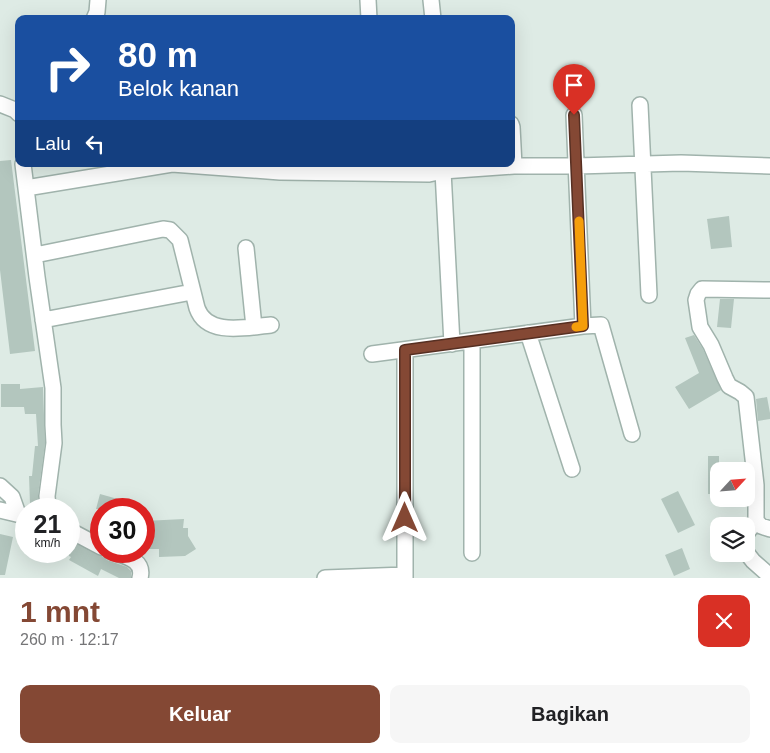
<!DOCTYPE html>
<html lang="id">
<meta charset="utf-8">
<style>
:root{--surface:#fff;--page:#f6f6f6;--text:#202124;--muted:#757577;--accent:#844834}
body{margin:0;font-family:Helvetica,sans-serif;background:var(--page);color:var(--text);height:100vh;display:flex;flex-direction:column;font-size:19px;white-space:nowrap}
*{box-sizing:border-box;margin:0}
p{font-size:16px;color:var(--muted)}
.icon{flex:none;width:28px;height:28px;fill:none;stroke:currentColor;stroke-width:2;stroke-linecap:round;stroke-linejoin:round}
.map{position:relative;height:578px;overflow:hidden}
.drawer{display:flex;flex-direction:column;background:var(--surface);flex:1}
.drawer>*{flex:none}
.guide{position:absolute;left:15px;top:15px;width:500px;height:152px;border-radius:10px;box-shadow:0 5px 20px #0002;background:#1a4fa0;color:#fff;overflow:hidden}
.needle{width:32px;rotate:64deg}
.buttons{position:absolute;left:710px;top:462px;display:grid;gap:10px}
.buttons a{display:grid;place-items:center;width:45px;height:45px;border-radius:10px;background:var(--surface);box-shadow:0 5px 20px #0002;font-size:25px}
.speed{position:absolute;left:15px;top:498px;display:flex;gap:10px;font-size:25px;font-weight:700;text-align:center}
.speed>*{display:grid;place-content:center;width:65px;height:65px;border-radius:50%;background:var(--surface);box-shadow:0 5px 20px #0002;line-height:1}
.speed small{font-size:12px;font-weight:400}
.speed .limit{border:8px solid #d22;background:#fff;color:#111}
.pin{position:absolute;display:grid;place-items:center;width:42px;height:42px;color:#fff;margin:-51px -21px;border-radius:50% 50% 50% 0;rotate:-45deg;box-shadow:0 0 5px #0007}
.pin .icon{rotate:45deg}
.me{position:absolute;width:55px;margin:-28px;rotate:0deg;stroke-linejoin:round;filter:drop-shadow(0 0 4px #0008)}
.turn{display:flex;align-items:center;gap:18px;height:105px;padding:0 20px;font-size:22px}
.turn .icon{width:65px;height:65px;stroke-width:2.5}
.turn b{display:block;font-size:35px;line-height:42px}
.then{display:flex;align-items:center;height:48px;padding:0 20px;background:#0003;gap:10px;font-size:19px}
.round{display:grid;place-items:center;flex:none;width:52px;height:52px;border-radius:10px;background:var(--page)}
.overview{display:flex;align-items:center;justify-content:space-between;height:85px;padding:0 20px}
h1{font-size:30px;font-weight:800;line-height:38px;color:var(--accent)}
.action{display:flex;gap:10px;margin-top:auto;padding:10px 20px}
.action a{flex:1;height:58px;border-radius:10px;background:var(--accent);color:#fff;font-size:20px;font-weight:800;line-height:58px;text-align:center}
.action a+a{background:var(--page);color:var(--text)}
.map>svg:first-child{display:block}
.building{fill:#b3c6be}
.lines{fill:none;stroke-linecap:round;stroke-linejoin:round}
.street-casing{stroke:#a0b3ac;stroke-width:18}
.street{stroke:#fff;stroke-width:15}
.route-casing{stroke:#562f22;stroke-width:12}
.route{stroke:#844834;stroke-width:9}
.slow{stroke:#f59e0b;stroke-width:9}
</style>
<div class="map">
<svg width="770" height="578" viewBox="0 0 770 578">
<rect width="100%" height="100%" fill="#deebe5"/>
<path class="building" d="M 11,160 L 35,351 L 10,354 L 0,270 L 0,161 Z
M 729,216 L 732,247 L 711,249 L 707,219 Z
M 720,299 L 734,299 L 731,328 L 717,327 Z
M 694,335 L 703,349 L 721,390 L 689,409 L 675,387 L 699,373 L 685,338 Z
M 1,384 L 20,384 L 20,389 L 43,387 L 45,443 L 38,495 L 38,504 L 30,504 L 29,476 L 32,476 L 35,446 L 38,446 L 36,414 L 25,414 L 24,407 L 1,407 Z
M 767,397 L 770,413 L 770,419 L 758,421 L 756,399 Z
M 708,456 L 719,456 L 719,494 L 708,494 Z
M 678,491 L 695,525 L 678,533 L 661,499 Z
M 100,494 L 139,505 L 139,509 L 96,509 Z
M 184,519 L 183,528 L 188,528 L 188,536 L 196,549 L 185,556 L 159,557 L 159,549 L 144,549 L 144,521 Z
M 0,534 L 13,537 L 5,575 L 0,575 Z
M 69,540 L 97,555 L 102,556 L 107,560 L 127,567 L 131,571 L 131,578 L 119,578 L 101,569 L 98,576 L 69,560 L 71,557 L 69,556 Z
M 682,548 L 690,569 L 674,576 L 665,555 Z"/>
<g class="lines">
<g class="street-casing">
<path id="street" d="M 368,0 L 369,19
M 431,0 L 433,19
M 94,19 L 97,12 L 98,0
M 0,104 L 15,110 L 19,114
M 640,105 L 649,295
M 574,115 L 583,326
M 511,124 L 512,127 L 514,166
M 23,164 L 37,277 L 53,388 L 53,425 L 54,443 L 47,496 L 48,509
M 172,164 L 280,172 L 429,174 L 443,171 L 514,166 L 577,166 L 681,163 L 770,166
M 443,171 L 452,344
M 26,188 L 172,164
M 246,248 L 254,327
M 35,255 L 163,229 L 170,230 L 180,240 L 197,308 C 207,337 247,327 271,325
M 770,290 L 702,289 L 698,294 L 696,300 L 700,327 L 711,345 L 725,378 L 729,386 L 740,392 L 746,397 L 756,485 L 756,521 L 761,526 L 770,529
M 43,320 L 192,292
M 528,333 L 572,469
M 472,341 L 472,553
M 372,354 L 583,326 L 601,325 L 632,434
M 0,486 L 12,497 L 18,514
M 0,510 L 25,516
M 69,530 L 101,547
M 746,534 L 756,521
M 110,551 C 124,556 145,559 140,578
M 746,552 L 753,561 L 770,576
M 325,578 L 405,575
M 405,578 L 405,350"/>
</g>
<use href="#street" class="street"/>
</g>
<g class="lines">
<g class="route-casing">
<path id="route" d="M 405,518 L 405,350 L 583,326 L 574,115"/>
</g>
<use href="#route" class="route"/>
<path class="slow" d="M 576,327 L 583,326 L 579,221"/>
</g>
</svg>
<div class="buttons">
<a><svg class="needle" viewBox="-14 -14 28 28"><path d="M0-13l5 13h-10z" fill="#e53935"/><path d="M0 13l5-13h-10z" fill="#757577"/></svg></a>
<a><svg class="icon" aria-label="layers" viewBox="0 0 24 24"><path d="M12 4l9 5-9 5-9-5zM3 14l9 5 9-5"/></svg></a>
</div>
<div class="speed"><div>21<small>km/h</small></div><div class="limit">30</div></div>
<div class="pin" style="left:574px;top:115px;background:#d93025"><svg class="icon" aria-label="arrive" viewBox="0 0 24 24"><path d="M6 21V4h12l-3 4 3 4H6"/></svg></div>
<svg class="me" style="left:405px;top:518px" viewBox="-20 -20 40 40"><path d="M0-17L14 15 0 8-14 15z" fill="#844834" stroke="#fff" stroke-width="4"/></svg>
<div class="guide">
<div class="turn"><svg class="icon" aria-label="right" viewBox="0 0 24 24"><path d="M7 20v-9h11M14 6l5 5-5 5"/></svg><div><b>80 m</b>Belok kanan</div></div>
<div class="then">Lalu<svg class="icon" aria-label="left" viewBox="0 0 24 24"><path d="M17 20v-9H6M10 6l-5 5 5 5"/></svg></div>
</div>
</div>
<section class="drawer">
<div class="overview"><div><h1>1 mnt</h1><p>260 m · 12:17</p></div><a class="round" style="background:#d93025;color:#fff"><svg class="icon" aria-label="close" viewBox="0 0 24 24"><path d="M6 6l12 12M18 6L6 18"/></svg></a></div>
<div class="action"><a>Keluar</a><a>Bagikan</a></div>
</section>
